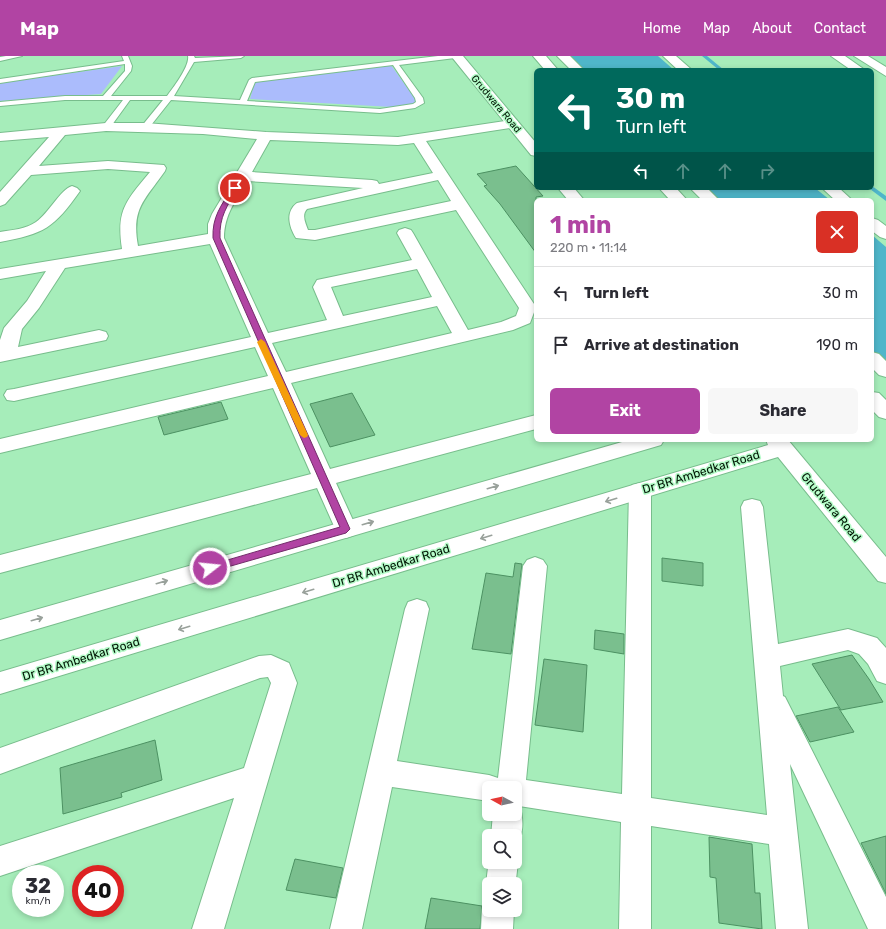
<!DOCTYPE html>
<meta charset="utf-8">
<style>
:root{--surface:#fff;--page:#f7f7f7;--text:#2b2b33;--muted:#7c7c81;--line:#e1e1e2;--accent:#b144a3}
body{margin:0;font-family:Rubik,sans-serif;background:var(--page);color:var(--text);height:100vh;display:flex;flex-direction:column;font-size:15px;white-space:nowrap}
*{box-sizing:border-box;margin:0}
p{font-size:13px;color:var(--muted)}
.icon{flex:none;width:22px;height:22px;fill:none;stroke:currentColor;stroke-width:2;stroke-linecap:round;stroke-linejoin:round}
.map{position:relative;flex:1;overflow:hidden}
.side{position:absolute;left:534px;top:142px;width:340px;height:244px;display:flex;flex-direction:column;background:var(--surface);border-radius:6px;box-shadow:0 2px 6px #0003}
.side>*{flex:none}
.top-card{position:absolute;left:534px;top:12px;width:340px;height:122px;border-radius:6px;box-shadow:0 2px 6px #0003;background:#00695c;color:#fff;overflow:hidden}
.needle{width:26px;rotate:278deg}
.tools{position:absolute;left:482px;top:725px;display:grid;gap:8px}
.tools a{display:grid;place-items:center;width:40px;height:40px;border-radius:6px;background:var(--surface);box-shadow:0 2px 6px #0003;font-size:20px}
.speed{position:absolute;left:12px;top:809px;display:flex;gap:8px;font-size:20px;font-weight:700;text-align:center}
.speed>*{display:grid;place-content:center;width:52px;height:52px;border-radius:50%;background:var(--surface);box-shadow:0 2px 6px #0003;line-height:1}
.speed small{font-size:10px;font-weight:400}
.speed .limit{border:6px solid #d22;background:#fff;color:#111}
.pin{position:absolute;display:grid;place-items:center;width:34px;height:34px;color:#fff;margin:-17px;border:2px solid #fff;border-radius:50%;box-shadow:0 1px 4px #0007}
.me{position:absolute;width:44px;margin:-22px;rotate:74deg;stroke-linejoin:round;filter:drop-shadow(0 0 3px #0008)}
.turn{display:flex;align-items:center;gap:14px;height:84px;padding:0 16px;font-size:18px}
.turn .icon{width:52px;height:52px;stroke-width:2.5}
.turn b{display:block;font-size:28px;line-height:34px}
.lanes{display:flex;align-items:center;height:38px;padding:0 16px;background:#0003;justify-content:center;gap:20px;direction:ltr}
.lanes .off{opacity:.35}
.round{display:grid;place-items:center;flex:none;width:42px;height:42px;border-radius:6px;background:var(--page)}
.head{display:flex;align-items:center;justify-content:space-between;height:68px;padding:0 16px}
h1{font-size:24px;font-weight:700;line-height:30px;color:var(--accent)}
.button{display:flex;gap:8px;margin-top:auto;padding:8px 16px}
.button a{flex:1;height:46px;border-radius:6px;background:var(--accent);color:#fff;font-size:16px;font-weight:700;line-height:46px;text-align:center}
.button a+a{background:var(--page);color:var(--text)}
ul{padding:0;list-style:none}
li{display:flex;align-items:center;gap:12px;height:52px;padding:0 16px;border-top:1px solid var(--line)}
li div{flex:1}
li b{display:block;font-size:15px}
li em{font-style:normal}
header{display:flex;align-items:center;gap:24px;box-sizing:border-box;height:56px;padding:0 20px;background:var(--accent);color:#fff}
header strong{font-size:19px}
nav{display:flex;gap:22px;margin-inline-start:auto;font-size:14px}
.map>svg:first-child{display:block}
.green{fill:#abbcfc}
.water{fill:#4fb6ca}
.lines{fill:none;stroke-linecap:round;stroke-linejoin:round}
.stream{fill:#4fb6ca;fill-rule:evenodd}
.building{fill:#7abf8e;stroke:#4c9162}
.service-casing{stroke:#78bd8c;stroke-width:2}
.minor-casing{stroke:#78bd8c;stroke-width:2}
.tertiary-casing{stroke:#78bd8c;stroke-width:2}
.motorway-casing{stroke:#78bd8c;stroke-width:2}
.service{fill:#fff;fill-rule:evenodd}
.minor{fill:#fff;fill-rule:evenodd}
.tertiary{fill:#fff;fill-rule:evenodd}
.motorway{fill:#fff;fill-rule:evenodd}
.oneway{stroke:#99a19b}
.route{fill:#b144a3;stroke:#732c6a}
.slow{fill:#f59e0b}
.labels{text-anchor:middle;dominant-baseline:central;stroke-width:3;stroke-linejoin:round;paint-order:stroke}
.far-street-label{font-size:10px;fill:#001504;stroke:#b3fbc7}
.street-label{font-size:12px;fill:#001504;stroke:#b3fbc7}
</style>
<header>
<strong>Map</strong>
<nav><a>Home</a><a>Map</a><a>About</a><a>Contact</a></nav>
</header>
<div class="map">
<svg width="886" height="873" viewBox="0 0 886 873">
<rect width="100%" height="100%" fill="#a6edba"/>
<path class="green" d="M 391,9 L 418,47 L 392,51 L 250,43 L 255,25 Z
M 122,10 L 101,38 L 0,45 L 0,27 Z"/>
<path class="water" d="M 565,0 L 658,0 L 674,14 L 579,14 Z
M 699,132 L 815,132 L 830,144 L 711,144 Z
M 872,179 L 886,191 L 886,316 L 872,302 Z"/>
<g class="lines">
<path class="stream" d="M 702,0 L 707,0 L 724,14 L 719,14 Z
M 872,130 L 886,140 L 886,145 L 870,133 L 869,132 L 872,132 Z"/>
</g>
<path class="building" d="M 516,110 L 543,140 L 536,141 L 536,197 L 500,148 L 484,130 L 487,129 L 477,118 Z
M 352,337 L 375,379 L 330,391 L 310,348 Z
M 221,346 L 228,363 L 164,379 L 158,361 Z
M 662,502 L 703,507 L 703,530 L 662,525 Z
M 515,507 L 522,508 L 511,598 L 472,593 L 486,517 L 513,521 Z
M 595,574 L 624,578 L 624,598 L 594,593 Z
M 852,599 L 869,623 L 883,646 L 841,654 L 812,608 Z
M 544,603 L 587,609 L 583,676 L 535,669 Z
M 838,651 L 854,676 L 810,686 L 796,660 Z
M 155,684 L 162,724 L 121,737 L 122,741 L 63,758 L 60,712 Z
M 886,780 L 886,838 L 861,787 Z
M 709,781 L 752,788 L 755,837 L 760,837 L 762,873 L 719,867 L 716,822 L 710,821 Z
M 295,803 L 343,812 L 336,842 L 286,834 Z
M 431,842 L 482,850 L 480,873 L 425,873 Z"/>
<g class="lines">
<g class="service-casing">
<path id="service" d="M 6,0 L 22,0 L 0,5 L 0,1 Z
M 122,0 L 128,0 L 132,10 L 131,15 L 111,40 L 167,40 C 173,32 190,10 188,0 L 194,0 L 195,2 L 244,0 L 241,2 L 194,6 L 174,40 L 240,44 L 249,24 L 252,22 L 438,0 L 458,0 L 455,2 L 399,9 L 423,42 L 424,47 L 415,52 L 380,57 L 171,44 L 148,73 L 145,73 L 141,71 L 163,44 L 130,44 L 109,73 L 106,73 L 102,71 L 123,44 L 65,44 L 0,50 L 0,46 L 65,40 L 103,40 L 125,15 L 125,8 L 0,27 L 0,23 L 124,5 ZM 393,9 L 415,42 L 416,46 L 413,48 L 380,53 L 247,45 L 255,26 Z"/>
</g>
<g class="minor-casing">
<path id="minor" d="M 512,64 L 517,65 L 519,68 L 517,71 L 426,85 L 536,251 L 530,267 L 513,274 L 291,327 L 330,413 L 536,359 L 536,373 L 336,427 L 357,473 L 354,479 L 346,482 L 338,479 L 317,432 L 0,517 L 0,499 L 311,418 L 273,332 L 0,397 L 0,383 L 268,320 L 255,291 L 14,345 L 7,344 L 4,339 L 7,334 L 14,333 L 251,281 L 210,188 L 65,212 L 39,252 L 22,273 L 18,291 L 99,274 L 106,276 L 108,280 L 106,284 L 0,306 L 0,284 L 4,272 L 27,245 L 46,215 L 0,223 L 0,213 L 122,193 C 116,154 126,145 150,116 L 108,113 L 31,119 L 5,148 L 0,150 L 0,136 L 49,81 L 0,85 L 0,77 L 106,67 L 145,67 L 266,76 L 398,81 ZM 106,75 L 203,78 L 257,83 L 212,158 L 208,168 L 208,178 L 138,190 C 131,152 145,144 165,115 L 166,112 L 164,109 L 108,105 L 39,110 L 65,79 ZM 270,84 L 398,89 L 414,87 L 433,117 L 379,128 L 377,125 L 372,124 L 252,116 ZM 438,124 L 451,145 L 315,174 L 308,174 C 306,168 301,159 307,153 ZM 247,125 L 363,132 L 297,147 C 285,156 289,171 296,182 L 315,184 L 456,154 L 519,252 L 516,260 L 501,266 L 468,274 L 413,177 L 411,174 L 405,172 L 399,174 L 397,177 L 412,204 L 317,224 L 313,231 L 327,264 L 268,277 L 224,182 C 224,159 236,144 247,125 ZM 417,213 L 432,241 L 343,260 L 331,231 ZM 437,250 L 452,277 L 286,316 L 272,287 Z
M 72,130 L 77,132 L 80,135 C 54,172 44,178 0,186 L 0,176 C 12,174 26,173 36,166 C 49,157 60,134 72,130 Z
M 640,427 L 648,429 L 651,435 L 651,742 L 767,759 L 741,451 L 744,445 L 752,443 L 760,445 L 763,451 L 778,588 L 848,573 L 877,582 L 886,592 L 886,628 L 877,625 L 868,608 L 859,598 L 848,594 L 780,610 L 783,640 L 785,641 L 886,841 L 886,873 L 868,873 L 790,708 L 808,873 L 776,873 L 769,788 L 651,770 L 651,873 L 619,873 L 621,766 L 519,750 C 524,761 524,782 515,791 L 515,780 L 491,780 L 493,758 L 515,758 L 515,732 L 489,732 L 489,745 L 392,731 L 362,873 L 330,873 L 405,553 L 408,546 L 417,543 L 426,546 L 429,553 L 397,705 L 489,719 L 498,722 L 523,510 L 527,504 L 535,501 L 543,504 L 547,510 L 526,724 L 622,738 L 629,435 L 632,429 Z
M 271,599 L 289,607 L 297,627 L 224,873 L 192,873 L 234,742 L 0,820 L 0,790 L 244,712 L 271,627 L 268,621 L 260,622 L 0,718 L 0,692 L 259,600 Z
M 515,798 L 518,806 L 515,832 L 515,828 L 489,828 L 489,836 L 486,828 L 489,803 L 489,806 L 515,806 Z
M 489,842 L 489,854 L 514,854 L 513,873 L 481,873 L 482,854 L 487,843 Z"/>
</g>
<g class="tertiary-casing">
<path id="tertiary" d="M 451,0 L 463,0 L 536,87 L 536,100 L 531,99 Z
M 663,0 L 676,0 L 692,14 L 678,14 Z
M 831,0 L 845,0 L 865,14 L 851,14 Z
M 854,0 L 868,0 L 886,11 L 886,20 Z
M 558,132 L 574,132 L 584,144 L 568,144 Z
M 822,132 L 839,132 L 852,144 L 835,144 Z
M 872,162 L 878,164 L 886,170 L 886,183 L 880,181 L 872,175 Z
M 629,384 L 664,384 L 661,389 L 0,584 L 0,564 Z
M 766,384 L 788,384 L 886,501 L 886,527 L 878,525 L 778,401 L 0,638 L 0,616 L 768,389 Z"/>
</g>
<g class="motorway-casing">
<path id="motorway" d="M 533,0 L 546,0 L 558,14 L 545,14 Z
M 557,0 L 570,0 L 584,14 L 571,14 Z
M 659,132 L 676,132 L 687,144 L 670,144 Z
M 690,132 L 707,132 L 719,144 L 702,144 Z
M 872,296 L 879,298 L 886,305 L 886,321 L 879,319 L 872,312 Z
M 872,336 L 879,337 L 886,344 L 886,363 L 879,361 L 872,354 Z"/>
</g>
<use href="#service" class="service"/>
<use href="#minor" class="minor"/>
<use href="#tertiary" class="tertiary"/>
<use href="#motorway" class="motorway"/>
</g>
<defs><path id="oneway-shaft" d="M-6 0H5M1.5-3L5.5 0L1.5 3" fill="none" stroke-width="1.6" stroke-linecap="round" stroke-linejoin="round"/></defs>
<g class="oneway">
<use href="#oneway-shaft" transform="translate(493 431) rotate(-16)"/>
<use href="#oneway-shaft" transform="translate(611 444) rotate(163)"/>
<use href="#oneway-shaft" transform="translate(368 467) rotate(-16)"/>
<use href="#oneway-shaft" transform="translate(486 481) rotate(163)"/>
<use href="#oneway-shaft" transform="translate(162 526) rotate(-16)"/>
<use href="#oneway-shaft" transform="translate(308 535) rotate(163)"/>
<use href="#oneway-shaft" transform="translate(37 563) rotate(-16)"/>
<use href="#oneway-shaft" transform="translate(184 572) rotate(163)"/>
</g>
<path class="route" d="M 235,131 L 238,132 C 227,150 219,161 220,182 L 350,473 L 346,477 L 210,516 L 207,515 L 205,512 L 207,510 L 340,471 L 213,182 C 212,161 221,150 232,132 Z"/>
<path class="slow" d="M 261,283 L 265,286 L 308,379 L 307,381 L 304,382 L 300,379 L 257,286 Z"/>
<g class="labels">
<g class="far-street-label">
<text transform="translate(496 48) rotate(50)">Grudwara Road</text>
</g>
<g class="street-label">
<text transform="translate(701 416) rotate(-17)">Dr BR Ambedkar Road</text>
<text transform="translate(831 451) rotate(50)">Grudwara Road</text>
<text transform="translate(391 510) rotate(-17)">Dr BR Ambedkar Road</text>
<text transform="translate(81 603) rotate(-17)">Dr BR Ambedkar Road</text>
</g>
</g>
</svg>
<div class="tools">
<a><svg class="needle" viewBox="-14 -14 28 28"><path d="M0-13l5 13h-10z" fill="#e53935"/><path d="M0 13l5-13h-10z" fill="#7c7c81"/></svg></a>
<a><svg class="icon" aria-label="search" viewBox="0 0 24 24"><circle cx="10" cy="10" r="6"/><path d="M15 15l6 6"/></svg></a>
<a><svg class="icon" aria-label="layers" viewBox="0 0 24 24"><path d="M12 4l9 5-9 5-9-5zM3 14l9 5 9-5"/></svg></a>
</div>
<div class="speed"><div>32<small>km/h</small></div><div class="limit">40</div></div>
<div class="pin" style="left:235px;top:132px;background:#d93025"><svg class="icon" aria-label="arrive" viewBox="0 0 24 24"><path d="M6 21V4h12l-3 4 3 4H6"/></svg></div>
<svg class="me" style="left:210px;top:512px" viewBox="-20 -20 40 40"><circle r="17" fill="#b144a3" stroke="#fff" stroke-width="3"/><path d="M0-11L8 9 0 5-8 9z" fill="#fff"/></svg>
<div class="top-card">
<div class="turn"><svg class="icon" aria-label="left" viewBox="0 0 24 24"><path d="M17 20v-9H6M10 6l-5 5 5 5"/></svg><div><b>30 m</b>Turn left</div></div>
<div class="lanes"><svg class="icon" aria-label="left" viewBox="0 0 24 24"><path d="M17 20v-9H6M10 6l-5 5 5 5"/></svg><svg class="icon off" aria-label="ahead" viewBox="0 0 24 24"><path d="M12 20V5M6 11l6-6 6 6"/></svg><svg class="icon off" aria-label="ahead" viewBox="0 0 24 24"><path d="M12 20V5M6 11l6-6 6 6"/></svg><svg class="icon off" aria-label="right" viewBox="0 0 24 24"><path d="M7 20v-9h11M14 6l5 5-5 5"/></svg></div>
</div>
<section class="side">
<div class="head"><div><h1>1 min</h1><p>220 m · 11:14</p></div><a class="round" style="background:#d93025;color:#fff"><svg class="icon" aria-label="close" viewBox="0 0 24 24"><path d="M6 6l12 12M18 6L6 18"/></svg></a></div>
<ul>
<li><svg class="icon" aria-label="left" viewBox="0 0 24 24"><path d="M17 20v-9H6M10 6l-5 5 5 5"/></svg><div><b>Turn left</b></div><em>30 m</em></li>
<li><svg class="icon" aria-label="arrive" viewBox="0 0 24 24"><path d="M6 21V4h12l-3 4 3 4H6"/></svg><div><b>Arrive at destination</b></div><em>190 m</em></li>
</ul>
<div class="button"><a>Exit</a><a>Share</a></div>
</section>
</div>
